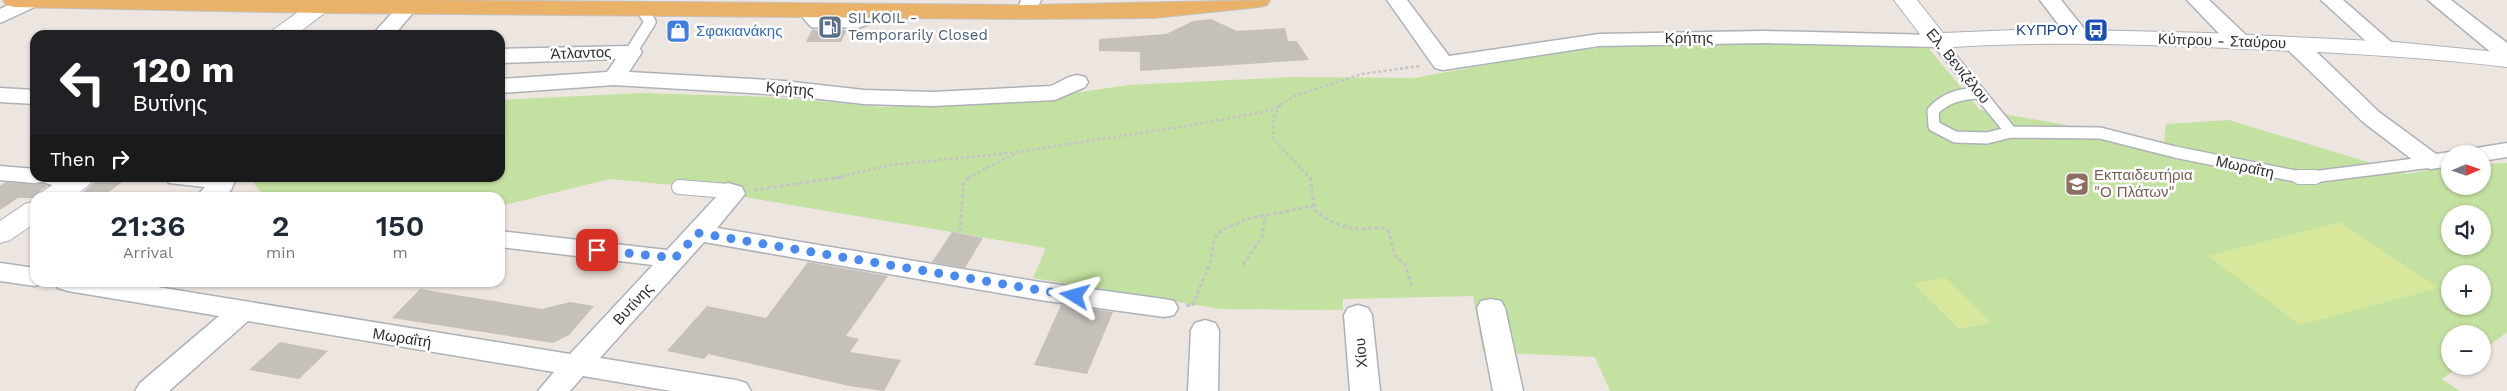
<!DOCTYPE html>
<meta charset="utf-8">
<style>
:root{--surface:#fff;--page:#f6f6f7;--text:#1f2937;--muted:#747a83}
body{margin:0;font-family:"Work Sans",sans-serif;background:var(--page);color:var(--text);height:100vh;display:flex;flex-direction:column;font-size:19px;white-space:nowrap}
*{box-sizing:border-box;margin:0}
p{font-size:16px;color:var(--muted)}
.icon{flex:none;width:28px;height:28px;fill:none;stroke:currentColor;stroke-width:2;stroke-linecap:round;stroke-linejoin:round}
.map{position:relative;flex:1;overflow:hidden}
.side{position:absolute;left:30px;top:192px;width:475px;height:95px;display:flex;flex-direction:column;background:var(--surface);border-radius:15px;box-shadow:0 1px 4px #0004}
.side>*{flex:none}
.banner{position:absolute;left:30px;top:30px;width:475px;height:152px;border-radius:15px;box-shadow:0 1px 4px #0004;background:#202124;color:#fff;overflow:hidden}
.needle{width:32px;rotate:88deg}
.controls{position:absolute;left:2441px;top:145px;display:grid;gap:10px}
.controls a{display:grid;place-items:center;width:50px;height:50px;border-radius:50%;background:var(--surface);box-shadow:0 1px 4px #0004;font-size:25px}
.pin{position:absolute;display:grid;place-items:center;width:42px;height:42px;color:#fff;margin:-21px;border-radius:10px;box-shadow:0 2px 8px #0006}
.me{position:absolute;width:55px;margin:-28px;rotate:278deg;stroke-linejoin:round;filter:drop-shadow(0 0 4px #0008)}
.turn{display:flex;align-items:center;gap:18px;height:105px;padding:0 20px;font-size:22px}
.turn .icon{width:65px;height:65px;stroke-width:2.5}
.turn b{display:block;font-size:35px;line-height:42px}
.then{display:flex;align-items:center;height:48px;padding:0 20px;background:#0003;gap:10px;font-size:19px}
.eta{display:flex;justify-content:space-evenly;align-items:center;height:85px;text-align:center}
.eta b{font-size:30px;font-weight:600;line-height:35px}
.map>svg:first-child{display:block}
.green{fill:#c3e1a0;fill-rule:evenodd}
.pitch{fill:#d7e79c}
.building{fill:#c6c0bb}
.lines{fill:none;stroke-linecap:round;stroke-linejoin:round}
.lane-far1-casing{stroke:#adb1b8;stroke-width:14}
.lane-casing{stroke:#adb1b8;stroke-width:16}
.street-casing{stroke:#adb1b8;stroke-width:3}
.secondary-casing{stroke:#adb1b8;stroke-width:2}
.primary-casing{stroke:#c4c4c4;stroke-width:2}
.path-far1{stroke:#c4c4c4;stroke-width:2.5;stroke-dasharray:3 2.5;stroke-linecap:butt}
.path{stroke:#c4c4c4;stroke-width:3;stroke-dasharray:4 2.5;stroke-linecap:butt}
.lane-far1{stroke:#fff;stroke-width:11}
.lane{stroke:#fff;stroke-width:14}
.street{fill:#fff;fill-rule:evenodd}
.secondary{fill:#fff;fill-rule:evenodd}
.primary{fill:#eab268;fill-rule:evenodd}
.route{stroke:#498af1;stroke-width:9;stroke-dasharray:0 16.2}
.labels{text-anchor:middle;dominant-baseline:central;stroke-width:5;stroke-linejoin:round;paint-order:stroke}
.service-label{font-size:15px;fill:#4e5e75;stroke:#fff;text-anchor:start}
.transit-label{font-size:15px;fill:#164399;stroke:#fff;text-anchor:end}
.shop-label{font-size:15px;fill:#366cbe;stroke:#fff;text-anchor:start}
.street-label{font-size:15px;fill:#2d2d2d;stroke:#fff}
.education-label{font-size:15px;fill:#785e54;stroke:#fff;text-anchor:start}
</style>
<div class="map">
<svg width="2507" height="391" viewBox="0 0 2507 391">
<rect width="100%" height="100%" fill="#ede5e0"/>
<path class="green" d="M 1672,41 L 1925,44 L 1980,110 L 2164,142 L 2166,124 L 2229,120 L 2407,174 L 2450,166 L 2450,186 L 2482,186 L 2483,164 L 2507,163 L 2507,332 L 2483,350 L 2482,334 L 2450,334 L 2450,366 L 2460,366 L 2442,379 L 2460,391 L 1610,391 L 1595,357 L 1483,352 L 1473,296 L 1343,299 L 1343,310 L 1220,309 L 1033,278 L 1046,248 L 673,185 L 610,179 L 500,206 L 500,198 L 264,197 L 250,178 L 500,178 L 500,100 L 642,93 L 773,97 L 884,107 L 1026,100 L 1129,85 L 1293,77 L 1414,78 L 1564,51 ZM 2450,214 L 2482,214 L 2482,246 L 2450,246 ZM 2450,274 L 2482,274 L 2482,306 L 2450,306 ZM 1914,284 L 1991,322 L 1960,329 Z"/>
<path class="pitch" d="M 2340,222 L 2438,288 L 2300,325 L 2208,256 Z
M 1944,277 L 1991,322 L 1960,329 L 1914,284 Z"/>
<path class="building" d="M 1211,19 L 1237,31 L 1285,28 L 1288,41 L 1297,41 L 1309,60 L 1140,71 L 1140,52 L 1099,51 L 1099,39 L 1166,34 L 1193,21 Z
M 812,29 L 814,30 L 847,30 L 841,42 L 806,42 Z
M 97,179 L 122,182 L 101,198 L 72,198 L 84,192 Z
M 5,182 L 42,184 L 48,186 L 41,190 L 37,198 L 18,198 L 0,210 L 0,186 Z
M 952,232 L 983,238 L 965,268 L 932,262 Z
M 808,262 L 888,276 L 846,336 L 859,339 L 850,352 L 901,360 L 884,391 L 849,386 L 708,354 L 704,359 L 667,351 L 707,306 L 766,318 Z
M 420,289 L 542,309 L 570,302 L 594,306 L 569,335 L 553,343 L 392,318 Z
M 1061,305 L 1113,312 L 1087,374 L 1034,365 Z
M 280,342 L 328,351 L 299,379 L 249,370 Z"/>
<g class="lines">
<g class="lane-far1-casing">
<path id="lane-far1" d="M 804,10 L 814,22 L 858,22 L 885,13
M 1937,41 L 2011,132
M 631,52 L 650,22 L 642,9
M 1979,93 C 1961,94 1946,97 1933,111 L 1934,126 L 1955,137 L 1987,138 L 2011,132 L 2100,133 L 2175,152 L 2305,178 L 2431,162"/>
</g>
<g class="lane-casing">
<path id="lane" d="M 2299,177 L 2315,177
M 679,187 L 728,191"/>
</g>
<g class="street-casing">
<path id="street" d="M 18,0 L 42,1 L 39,5 L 0,23 L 0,9 Z
M 1021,0 L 1041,0 L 1034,16 L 1027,18 L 1020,16 L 1017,12 Z
M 1387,0 L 1407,0 L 1449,56 L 1599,34 L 1763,31 L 1937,35 L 1945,36 L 1948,41 L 1945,46 L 1937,47 L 1763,43 L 1599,46 L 1443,70 L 1435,68 Z
M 2040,0 L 2061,0 L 2090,36 L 2087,41 L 2079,42 L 2071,41 Z
M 2187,0 L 2209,0 L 2247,36 L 2250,41 L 2247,46 L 2239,47 L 2231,46 Z
M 2321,0 L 2343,0 L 2398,48 L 2395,53 L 2387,54 L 2379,53 Z
M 2428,0 L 2451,0 L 2507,43 L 2507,61 L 2499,59 Z
M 408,1 L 415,3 L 418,7 L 394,35 L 372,35 L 401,3 Z
M 2295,38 L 2303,39 L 2379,112 L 2436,154 L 2450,152 L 2458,154 L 2450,154 L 2450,166 L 2431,169 L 2422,167 L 2363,122 L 2287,49 L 2284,44 L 2287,39 Z
M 631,46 L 639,47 L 642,52 L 629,72 L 784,81 L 864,90 L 933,92 L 1051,86 L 1069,77 L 1077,75 L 1085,77 L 1088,82 L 1085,87 L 1055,100 L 933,106 L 864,104 L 784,95 L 614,85 L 500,93 L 500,79 L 607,72 L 616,59 L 500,63 L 500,49 Z
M 0,88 L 35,90 L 35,104 L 0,102 Z
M 2507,143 L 2507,157 L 2482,161 L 2482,154 L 2466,154 L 2470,149 Z
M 0,166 L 35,169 L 35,178 L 88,178 L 89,180 L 86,185 L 77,187 L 52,185 L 42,182 L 35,183 L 0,180 Z
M 166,178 L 234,178 L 235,180 L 231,190 L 223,198 L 195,198 L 205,187 L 169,183 Z
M 728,183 L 742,187 L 745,194 L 717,228 L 1040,282 L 1164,299 L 1174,301 L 1178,308 L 1174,315 L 1164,317 L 1040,300 L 704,242 L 600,358 L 736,380 L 746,383 L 751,391 L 671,391 L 583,376 L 570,391 L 538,391 L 554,372 L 248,321 L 169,391 L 135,391 L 140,383 L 219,316 L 68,291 L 58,288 L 55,282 L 127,282 L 570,354 L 653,265 L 500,247 L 500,231 L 667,250 L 718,195 L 716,191 L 719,186 Z
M 0,263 L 35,268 L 35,282 L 45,282 L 35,286 L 0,281 Z
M 1491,299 L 1501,301 L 1505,308 L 1523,391 L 1493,391 L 1477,308 L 1481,301 Z
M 1358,305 L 1368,308 L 1372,315 L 1380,391 L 1350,391 L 1344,315 L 1348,308 Z
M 1205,320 L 1215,323 L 1219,330 L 1218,391 L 1188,391 L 1191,330 L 1195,323 Z"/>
</g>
<g class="secondary-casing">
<path id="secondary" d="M 315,0 L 341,0 L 296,35 L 269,35 L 273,30 Z
M 1894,0 L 1917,0 L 1943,33 L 2039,29 L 2209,33 L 2395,42 L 2507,53 L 2507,67 C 2414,56 2321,52 2228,48 C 2131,44 2034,41 1937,48 L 1929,46 Z
M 63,178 L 94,178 C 79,200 62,198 39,198 L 42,192 Z
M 35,201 L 35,223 L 10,240 L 0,243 L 0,221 L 25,204 Z"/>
</g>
<g class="primary-casing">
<path id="primary" d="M 3,0 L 415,0 L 1027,5 L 1270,0 L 1267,5 L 1259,7 L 1154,18 L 1027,19 L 322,13 L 14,7 L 6,5 Z"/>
</g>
<path class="path-far1" d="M 1280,105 L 1274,117 L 1273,139 L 1310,178
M 836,178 L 890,165 L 1010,153 L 1199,124 L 1272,110 L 1294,96 L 1362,74 L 1420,66
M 968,178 L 1016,153"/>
<path class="path" d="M 1310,177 L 1315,210 C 1326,221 1344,228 1360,229 C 1370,229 1378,226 1388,230 L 1395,255 L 1405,265 L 1412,285
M 754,190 L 844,177
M 960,231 L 964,181 L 970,177
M 1243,265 L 1262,237 L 1265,217
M 1186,305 L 1192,306 L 1211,261 L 1214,239 L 1222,230 L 1247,219 L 1313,206"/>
<use href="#lane-far1" class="lane-far1"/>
<use href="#lane" class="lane"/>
<use href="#street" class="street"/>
<use href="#secondary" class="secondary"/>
<use href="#primary" class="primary"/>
</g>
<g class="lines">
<path class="route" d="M 597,250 L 675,258 L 698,233 L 1075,296"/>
</g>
<defs>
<g id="fuel-square" transform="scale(1.25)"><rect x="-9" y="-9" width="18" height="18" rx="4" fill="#5c6f8a" stroke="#fff"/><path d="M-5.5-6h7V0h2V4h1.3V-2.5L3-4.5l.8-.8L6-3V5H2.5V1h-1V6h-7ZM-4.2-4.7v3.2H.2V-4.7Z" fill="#fff"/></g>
<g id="bus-square" transform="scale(1.25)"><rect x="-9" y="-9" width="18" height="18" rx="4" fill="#1a4fb4" stroke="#fff"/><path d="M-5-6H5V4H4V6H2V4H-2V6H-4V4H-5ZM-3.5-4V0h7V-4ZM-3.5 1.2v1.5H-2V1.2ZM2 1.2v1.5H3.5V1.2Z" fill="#fff"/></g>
<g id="shop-square" transform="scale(1.25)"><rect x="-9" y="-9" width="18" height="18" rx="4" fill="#3f7fe0" stroke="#fff"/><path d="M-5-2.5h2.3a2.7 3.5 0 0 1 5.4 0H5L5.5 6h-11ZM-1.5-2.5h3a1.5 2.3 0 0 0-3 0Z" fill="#fff"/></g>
<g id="school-square" transform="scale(1.25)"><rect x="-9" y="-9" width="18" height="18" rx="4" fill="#8d6e63" stroke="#fff"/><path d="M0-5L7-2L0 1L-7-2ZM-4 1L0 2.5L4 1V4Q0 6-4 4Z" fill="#fff"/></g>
</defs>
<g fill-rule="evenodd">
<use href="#fuel-square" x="830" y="27"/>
<use href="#bus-square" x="2096" y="30"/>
<use href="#shop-square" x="678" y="31"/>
<use href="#school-square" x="2077" y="184"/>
</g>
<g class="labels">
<g class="service-label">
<text x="848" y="18">SILKOIL -<tspan x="848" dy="17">Temporarily Closed</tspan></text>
</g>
<g class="transit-label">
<text x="2078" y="30">ΚΥΠΡΟΥ</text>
</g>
<g class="shop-label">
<text x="696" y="31">Σφακιανάκης</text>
</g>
<g class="street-label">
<text x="1689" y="38">Κρήτης</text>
<text transform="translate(2222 41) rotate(2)">Κύπρου - Σταύρου</text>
<text transform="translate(581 53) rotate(-2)">Άτλαντος</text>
<text transform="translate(1958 66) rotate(51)">Ελ. Βενιζέλου</text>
<text transform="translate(790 89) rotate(5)">Κρήτης</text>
<text transform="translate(2245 167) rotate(12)">Μωραΐτη</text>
<text transform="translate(633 304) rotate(-47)">Βυτίνης</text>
<text transform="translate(402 338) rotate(9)">Μωραΐτή</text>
<text transform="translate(1361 353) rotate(-95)">Χίου</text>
</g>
<g class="education-label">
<text x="2094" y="175">Εκπαιδευτήρια<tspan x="2094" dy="17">"Ο Πλάτων"</tspan></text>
</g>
</g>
</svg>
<div class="controls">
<a><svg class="needle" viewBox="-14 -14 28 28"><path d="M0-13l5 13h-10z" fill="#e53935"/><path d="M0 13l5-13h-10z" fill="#747a83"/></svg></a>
<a><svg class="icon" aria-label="sound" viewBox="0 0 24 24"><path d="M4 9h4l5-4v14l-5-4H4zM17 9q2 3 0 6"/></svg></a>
<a>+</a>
<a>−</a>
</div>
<div class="pin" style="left:597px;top:250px;background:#d93025"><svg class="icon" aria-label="arrive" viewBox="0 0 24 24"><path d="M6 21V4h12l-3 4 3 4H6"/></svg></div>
<svg class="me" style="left:1075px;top:296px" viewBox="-20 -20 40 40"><path d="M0-17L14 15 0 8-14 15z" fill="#498af1" stroke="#fff" stroke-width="4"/></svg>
<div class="banner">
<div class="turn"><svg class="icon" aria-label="left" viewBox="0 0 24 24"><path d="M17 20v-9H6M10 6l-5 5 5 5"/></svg><div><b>120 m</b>Βυτίνης</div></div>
<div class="then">Then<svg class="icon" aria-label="right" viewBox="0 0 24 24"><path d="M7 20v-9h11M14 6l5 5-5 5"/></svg></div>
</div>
<section class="side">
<div class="eta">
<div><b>21:36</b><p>Arrival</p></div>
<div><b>2</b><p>min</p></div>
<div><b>150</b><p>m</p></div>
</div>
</section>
</div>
